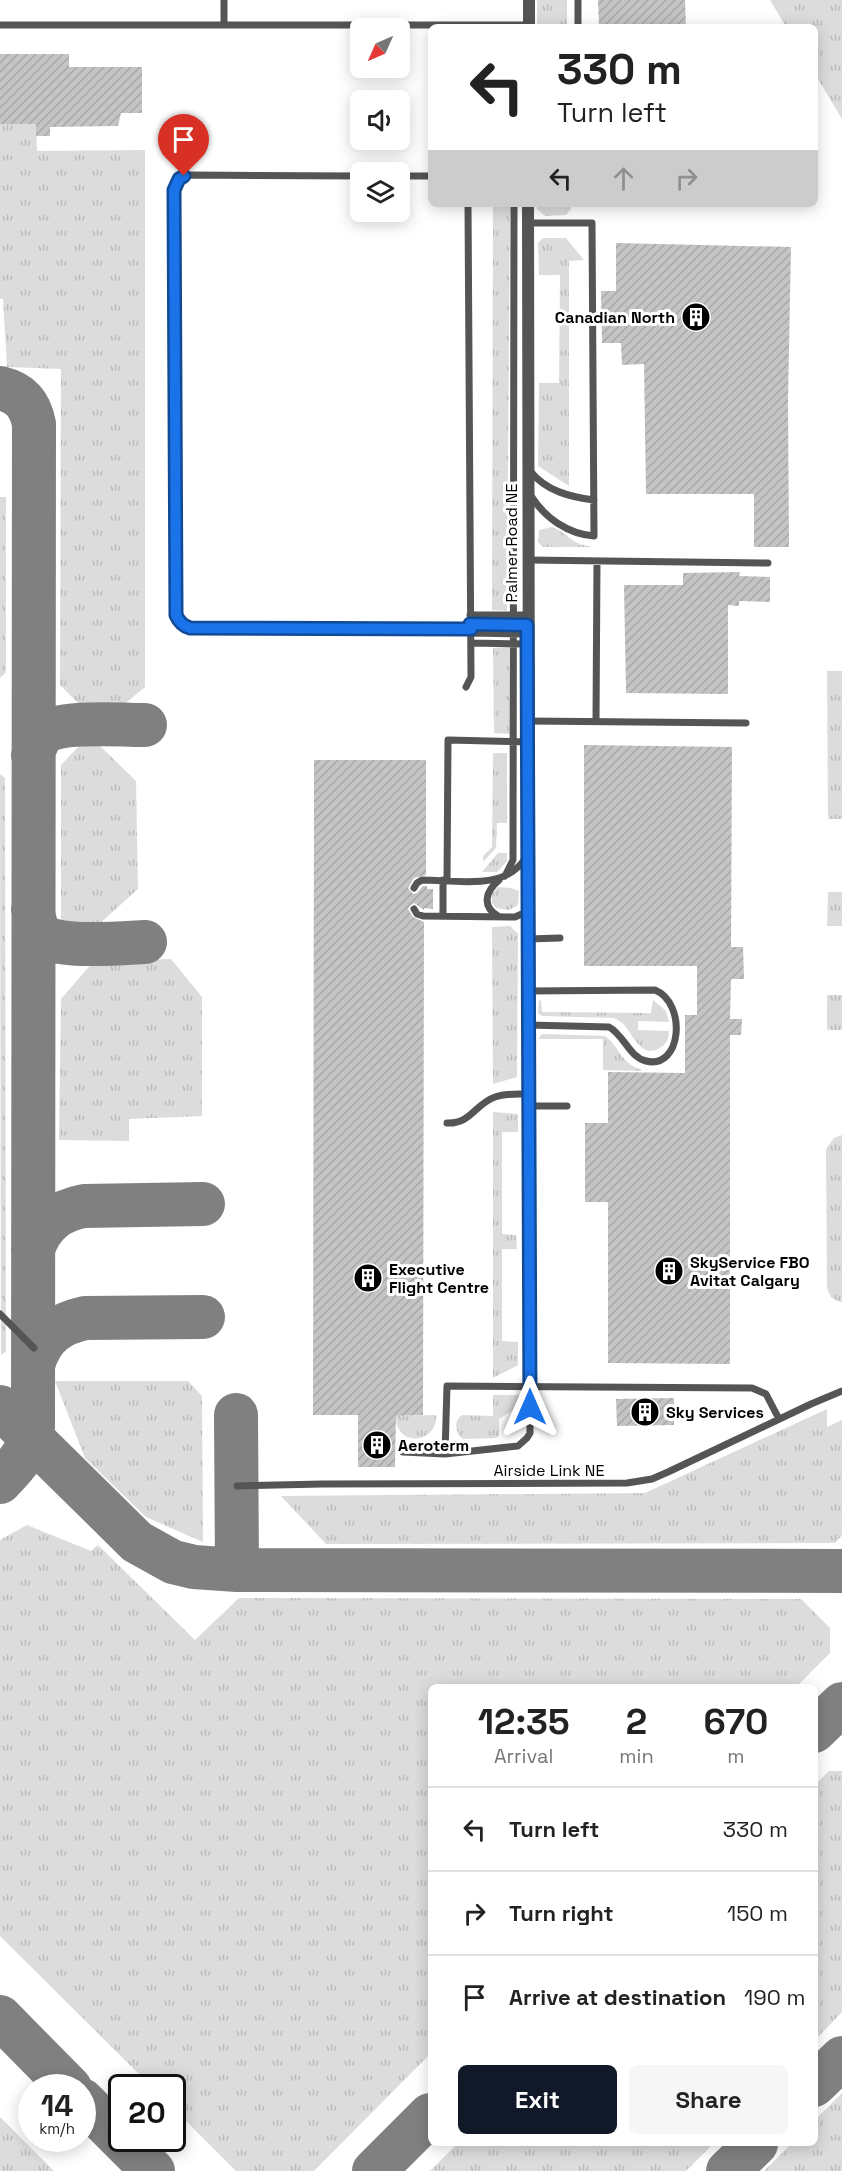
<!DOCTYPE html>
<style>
:root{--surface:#fff;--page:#f6f6f6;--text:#222;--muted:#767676;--line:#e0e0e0;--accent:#111827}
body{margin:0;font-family:"Space Grotesk",sans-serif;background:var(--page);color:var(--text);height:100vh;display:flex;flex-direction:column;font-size:22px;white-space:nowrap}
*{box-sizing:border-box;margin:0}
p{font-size:20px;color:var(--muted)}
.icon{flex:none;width:33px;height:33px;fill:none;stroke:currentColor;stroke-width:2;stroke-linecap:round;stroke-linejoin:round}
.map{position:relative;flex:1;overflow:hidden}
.details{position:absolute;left:428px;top:1684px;width:390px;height:462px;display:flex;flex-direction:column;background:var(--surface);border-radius:9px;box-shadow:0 3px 15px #0003}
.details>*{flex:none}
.top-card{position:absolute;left:428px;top:24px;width:390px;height:183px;border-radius:9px;box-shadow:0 3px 15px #0003;background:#fff;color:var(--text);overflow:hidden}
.needle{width:39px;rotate:225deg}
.controls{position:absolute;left:350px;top:18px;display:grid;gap:12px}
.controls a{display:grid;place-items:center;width:60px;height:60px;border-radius:9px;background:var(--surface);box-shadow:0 3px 15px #0003;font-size:30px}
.speed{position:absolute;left:18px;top:2074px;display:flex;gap:12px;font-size:30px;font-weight:700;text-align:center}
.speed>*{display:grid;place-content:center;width:78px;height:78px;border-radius:50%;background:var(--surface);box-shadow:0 3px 15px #0003;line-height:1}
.speed small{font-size:15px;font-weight:400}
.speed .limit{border:3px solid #111;border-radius:9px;background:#fff;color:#111}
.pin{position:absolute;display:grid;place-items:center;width:51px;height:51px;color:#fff;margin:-62px -26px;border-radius:50% 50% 50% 0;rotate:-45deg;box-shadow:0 0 6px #0007}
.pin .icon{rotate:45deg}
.me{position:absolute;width:66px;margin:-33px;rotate:0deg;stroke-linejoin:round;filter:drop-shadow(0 0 4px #0008)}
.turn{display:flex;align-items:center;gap:21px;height:126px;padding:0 30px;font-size:27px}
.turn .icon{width:78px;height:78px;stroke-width:2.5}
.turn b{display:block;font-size:42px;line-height:51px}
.lanes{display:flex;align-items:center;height:57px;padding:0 30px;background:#0003;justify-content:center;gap:30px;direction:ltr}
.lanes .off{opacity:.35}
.eta{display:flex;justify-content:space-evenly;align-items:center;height:102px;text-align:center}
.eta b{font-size:36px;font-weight:700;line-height:42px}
.button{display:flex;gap:12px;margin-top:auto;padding:12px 30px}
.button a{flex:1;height:69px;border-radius:9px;background:var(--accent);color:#fff;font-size:24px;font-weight:700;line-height:69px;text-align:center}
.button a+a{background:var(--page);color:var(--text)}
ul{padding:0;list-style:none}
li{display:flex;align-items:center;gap:18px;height:84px;padding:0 30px;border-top:2px solid var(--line)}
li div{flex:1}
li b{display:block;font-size:22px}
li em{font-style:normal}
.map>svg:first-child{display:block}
.grass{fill:url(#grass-tufts)}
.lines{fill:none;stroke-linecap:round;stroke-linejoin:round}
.taxiway{stroke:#808080;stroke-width:44}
.building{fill:url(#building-hatch)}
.lane{stroke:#555;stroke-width:7}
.street{stroke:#555;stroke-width:12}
.route-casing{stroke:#114b97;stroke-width:15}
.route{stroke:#1a73e8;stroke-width:10}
.labels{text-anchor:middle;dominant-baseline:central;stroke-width:6;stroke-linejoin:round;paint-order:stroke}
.poi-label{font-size:16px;font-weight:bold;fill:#000;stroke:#fff;text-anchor:start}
.street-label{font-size:16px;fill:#000;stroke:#fff}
</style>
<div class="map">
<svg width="842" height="2171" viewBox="0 0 842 2171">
<defs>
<pattern id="grass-tufts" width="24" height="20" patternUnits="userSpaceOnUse" patternTransform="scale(1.5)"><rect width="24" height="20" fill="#dcdcdc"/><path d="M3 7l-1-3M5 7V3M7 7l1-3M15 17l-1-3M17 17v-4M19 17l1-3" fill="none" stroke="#bbb"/></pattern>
<pattern id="building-hatch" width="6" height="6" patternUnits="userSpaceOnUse" patternTransform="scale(1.5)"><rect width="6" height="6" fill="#c4c4c4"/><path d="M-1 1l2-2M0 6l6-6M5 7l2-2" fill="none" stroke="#a7a7a7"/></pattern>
</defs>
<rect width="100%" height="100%" fill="#fff"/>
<path class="grass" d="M 537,0 L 567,0 L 567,27 L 537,27 Z
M 770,0 L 842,0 L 842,119 L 815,74 L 814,27 L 786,27 Z
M 0,124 L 36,124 L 37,151 L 145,150 L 145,687 L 121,707 L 82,707 L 60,685 L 61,369 L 7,367 L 3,299 L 0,299 Z
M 493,204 L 510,204 L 507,611 L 492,610 Z
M 537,204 L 571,204 L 571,209 L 566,215 L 545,216 L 537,209 Z
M 543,238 L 566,238 L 584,260 L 569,261 L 569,486 L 538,466 L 539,383 L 559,383 L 560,275 L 539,275 L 538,243 Z
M 0,497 L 6,497 L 6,672 L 0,678 Z
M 552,527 C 569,533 569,544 593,547 L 543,547 L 538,542 L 539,530 Z
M 509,647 L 510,734 L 494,733 L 493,648 Z
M 827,671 L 842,671 L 842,819 L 828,819 Z
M 81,744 L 98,744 L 136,781 L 138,889 L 98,925 L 61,924 L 61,765 Z
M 493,753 L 507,753 L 507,823 L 497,823 L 496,848 L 483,862 L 483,856 L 492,847 Z
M 0,774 L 5,778 L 6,1352 L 1,1355 Z
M 498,853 L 507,853 L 507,861 L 497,872 L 482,872 Z
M 498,887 L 511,888 L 519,891 L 518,905 L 509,910 L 496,908 L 492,903 L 492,894 Z
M 828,892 L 842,892 L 842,926 L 827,926 Z
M 510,926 L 518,934 L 517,1077 L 493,1084 L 492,927 Z
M 171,959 L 202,997 L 202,1116 L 129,1119 L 129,1141 L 59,1140 L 61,999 L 94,961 Z
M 827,995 L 842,995 L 842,1030 L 827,1030 Z
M 539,1000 L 541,1001 L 542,1012 L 651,1013 L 653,1000 L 666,1011 L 669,1022 L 638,1021 L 638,1030 L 669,1031 C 669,1037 667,1044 661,1047 C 643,1060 634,1037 625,1026 C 622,1022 618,1020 614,1018 L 542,1016 L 538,1013 Z
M 542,1034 L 605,1036 C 619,1046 621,1064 641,1069 L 641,1071 L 603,1070 L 603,1039 L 538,1039 Z
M 493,1112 L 518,1114 L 518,1132 L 502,1132 L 502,1234 L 516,1235 L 517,1249 L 502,1249 L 502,1341 L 518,1342 L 518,1365 L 493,1378 Z
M 842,1135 L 842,1302 C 833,1301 829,1295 827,1287 L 826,1149 L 834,1138 Z
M 55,1381 L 188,1381 L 202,1396 L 203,1542 L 146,1517 L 85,1458 Z
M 493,1395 L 519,1395 L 521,1397 L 519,1406 L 499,1419 L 499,1436 L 496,1438 L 463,1439 C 455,1434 453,1419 463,1415 L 493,1416 Z
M 827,1409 L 827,1427 L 842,1420 L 842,1535 L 835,1543 L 326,1544 L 281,1496 L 645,1493 Z
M 436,1415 C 438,1444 395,1448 396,1416 Z
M 27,1525 L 91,1551 L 98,1545 L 195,1640 L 239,1598 L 801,1599 L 830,1628 L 830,1653 L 796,1687 L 430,1688 L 430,2054 L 314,2171 L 236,2171 L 173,2108 L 172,2088 L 153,2088 L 0,1936 L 0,1540 Z
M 829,1771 L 842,1771 L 842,2012 L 815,2040 L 815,1785 Z
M 842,2093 L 842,2171 L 764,2171 L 791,2144 L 814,2144 L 815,2120 Z
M 0,2117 L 54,2171 L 0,2171 Z
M 457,2144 L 713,2144 L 686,2171 L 430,2171 Z"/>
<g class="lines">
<path class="taxiway" d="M 0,388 C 21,393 30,404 34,424 L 33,1427 C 30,1451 16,1465 0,1482
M 33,755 C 35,747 37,740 43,734 C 59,720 123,725 145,725
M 33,909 C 34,919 35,928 42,935 C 56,949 124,943 145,942
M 33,1249 C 42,1223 58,1211 84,1206 L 203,1204
M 34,1362 C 42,1336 58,1324 85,1318 L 203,1317
M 0,1407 L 137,1542 L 173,1562 L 194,1567 L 237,1570 L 842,1571
M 236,1415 L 237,1570
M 814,1731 L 842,1704
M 0,2017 L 70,2088
M 814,2085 L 842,2058
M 82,2100 L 153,2171
M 374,2171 L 430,2115
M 728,2171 L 756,2144"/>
</g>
<path class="building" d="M 598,0 L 685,0 L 686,27 L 599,27 Z
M 0,54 L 69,54 L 69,67 L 142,67 L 142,113 L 121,113 L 118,126 L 50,127 L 50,136 L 36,136 L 36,124 L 0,124 Z
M 616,243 L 791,247 L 788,399 L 789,547 L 754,547 L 754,494 L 646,494 L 644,364 L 622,365 L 621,343 L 602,343 L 601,291 L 616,291 Z
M 740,572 L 739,576 L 770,577 L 770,602 L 739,601 L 739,606 L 728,605 L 728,694 L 626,693 L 624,585 L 683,585 L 683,573 Z
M 584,745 L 732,747 L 731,947 L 743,947 L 744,979 L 731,979 L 730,1019 L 742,1019 L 741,1035 L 730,1035 L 730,1364 L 608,1363 L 608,1202 L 585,1202 L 585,1123 L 608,1123 L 608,1072 L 685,1073 L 685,1015 L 697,1015 L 697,966 L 584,966 Z
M 314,760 L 426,760 L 426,875 L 414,878 L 408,888 L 413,894 L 417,893 L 423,886 L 427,886 L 427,889 L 433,889 L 433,909 L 424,908 L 424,910 L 414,903 L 411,905 L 408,909 L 413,917 L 424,922 L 423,1415 L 396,1416 L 395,1467 L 358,1467 L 358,1415 L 313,1415 Z
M 674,1398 L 674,1425 L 617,1426 L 616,1399 Z"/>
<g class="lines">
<path class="lane" d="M 224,0 L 224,25
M 578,0 L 578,27
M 0,25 L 529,25
M 360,176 L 189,175 C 181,177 176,181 174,190 L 176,615 L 181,624 L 191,628 L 470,629
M 399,176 L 430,176
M 528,223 L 592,223 L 594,536 C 568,534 545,518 531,496
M 530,471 C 546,491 570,497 594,500
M 528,560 L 768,563
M 470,615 L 527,615
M 470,624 L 527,625
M 471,633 L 527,634
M 471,643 L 527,644
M 466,687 L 471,677 L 468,204
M 528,721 L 746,723
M 596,721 L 597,561
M 505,876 L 513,860 L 514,204
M 447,880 L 448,740 L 528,742
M 414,888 L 417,883 L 422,880 C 457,880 508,892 527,855
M 414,909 L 417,914 L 423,916 L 515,917 L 524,913 L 527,908
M 443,916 L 443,880
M 498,916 C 481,906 486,891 499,880
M 528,939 L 560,938
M 528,991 L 655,990 C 687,1003 682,1070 646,1061 C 629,1057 624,1035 609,1027 L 528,1025
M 528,1106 L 567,1106
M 447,1123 C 471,1124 475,1104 495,1097 C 506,1093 517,1094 528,1094
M 0,1314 L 34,1348
M 403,1452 L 445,1454 L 518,1446 L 527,1438 L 530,1433 L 530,1387
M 445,1454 L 447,1386 L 752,1388 L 766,1394 L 779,1419
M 237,1486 L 322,1484 L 627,1483 L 652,1479 L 668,1472 L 811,1404 L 842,1391"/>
<path class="street" d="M 529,0 L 529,27
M 528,204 L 530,1387"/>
</g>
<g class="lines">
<g class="route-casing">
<path id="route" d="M 184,176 L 179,179 L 174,190 L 176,615 C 179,622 183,626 190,628 L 471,629 L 470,624 L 527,625 L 530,1407"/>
</g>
<use href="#route" class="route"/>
</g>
<defs>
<g id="building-disc" transform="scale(1.5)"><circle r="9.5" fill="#000" stroke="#fff"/><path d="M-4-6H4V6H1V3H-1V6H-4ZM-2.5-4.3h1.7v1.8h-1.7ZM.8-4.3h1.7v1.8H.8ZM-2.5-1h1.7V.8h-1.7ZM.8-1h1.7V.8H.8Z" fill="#fff"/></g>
</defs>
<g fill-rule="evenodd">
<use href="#building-disc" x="696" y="317"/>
<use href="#building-disc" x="669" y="1271"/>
<use href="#building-disc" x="368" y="1278"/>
<use href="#building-disc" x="645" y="1412"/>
<use href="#building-disc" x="377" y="1445"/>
</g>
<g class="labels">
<g class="poi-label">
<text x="675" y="317" text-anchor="end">Canadian North</text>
<text x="690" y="1262">SkyService FBO<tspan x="690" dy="18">Avitat Calgary</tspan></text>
<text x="389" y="1269">Executive<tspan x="389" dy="18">Flight Centre</tspan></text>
<text x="666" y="1412">Sky Services</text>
<text x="398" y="1445">Aeroterm</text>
</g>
<g class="street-label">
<text transform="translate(511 543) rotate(-90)">Palmer Road NE</text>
<text x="549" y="1470">Airside Link NE</text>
</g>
</g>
</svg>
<div class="controls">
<a><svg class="needle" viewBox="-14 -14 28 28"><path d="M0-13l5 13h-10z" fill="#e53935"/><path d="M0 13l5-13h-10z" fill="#767676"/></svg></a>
<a><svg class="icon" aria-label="sound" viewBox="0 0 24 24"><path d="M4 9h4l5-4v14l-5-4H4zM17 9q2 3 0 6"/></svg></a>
<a><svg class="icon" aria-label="layers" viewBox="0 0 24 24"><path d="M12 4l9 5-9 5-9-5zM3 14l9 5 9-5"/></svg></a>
</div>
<div class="speed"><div>14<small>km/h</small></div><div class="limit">20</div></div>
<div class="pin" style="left:184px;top:176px;background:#d93025"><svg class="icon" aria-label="arrive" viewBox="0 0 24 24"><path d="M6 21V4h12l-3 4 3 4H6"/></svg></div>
<svg class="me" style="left:530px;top:1407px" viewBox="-20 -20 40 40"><path d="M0-17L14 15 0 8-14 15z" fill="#1a73e8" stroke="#fff" stroke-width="4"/></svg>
<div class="top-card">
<div class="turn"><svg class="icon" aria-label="left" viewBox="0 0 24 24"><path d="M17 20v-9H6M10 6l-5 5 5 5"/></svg><div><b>330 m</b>Turn left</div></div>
<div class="lanes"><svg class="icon" aria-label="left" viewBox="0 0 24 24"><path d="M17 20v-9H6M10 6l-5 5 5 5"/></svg><svg class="icon off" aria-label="ahead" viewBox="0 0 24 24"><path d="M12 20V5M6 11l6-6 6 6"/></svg><svg class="icon off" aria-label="right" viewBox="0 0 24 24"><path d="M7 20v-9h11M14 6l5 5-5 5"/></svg></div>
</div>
<section class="details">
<div class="eta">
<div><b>12:35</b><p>Arrival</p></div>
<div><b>2</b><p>min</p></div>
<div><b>670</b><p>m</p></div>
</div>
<ul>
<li><svg class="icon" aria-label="left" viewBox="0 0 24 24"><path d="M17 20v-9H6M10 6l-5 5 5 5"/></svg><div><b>Turn left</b></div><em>330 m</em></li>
<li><svg class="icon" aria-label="right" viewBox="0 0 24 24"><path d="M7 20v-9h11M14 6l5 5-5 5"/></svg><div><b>Turn right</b></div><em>150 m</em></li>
<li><svg class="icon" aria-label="arrive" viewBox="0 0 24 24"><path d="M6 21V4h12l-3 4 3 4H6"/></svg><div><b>Arrive at destination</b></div><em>190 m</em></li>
</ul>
<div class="button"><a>Exit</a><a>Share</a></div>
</section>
</div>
